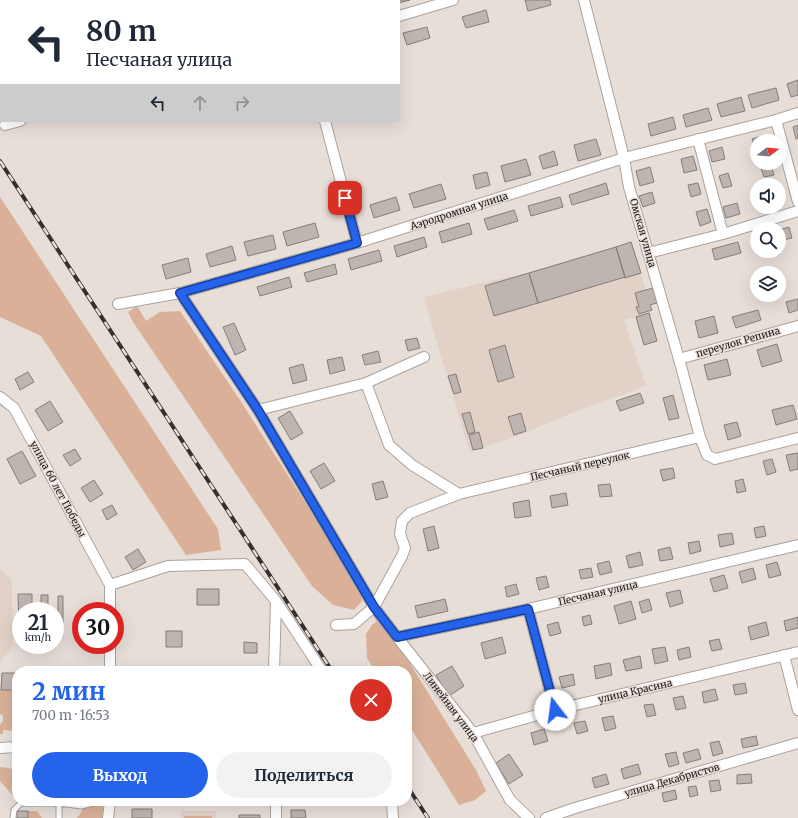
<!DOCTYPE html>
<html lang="ru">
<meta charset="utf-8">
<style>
:root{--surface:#fff;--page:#f2f2f3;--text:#1f2937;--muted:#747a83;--accent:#2563eb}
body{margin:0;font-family:Merriweather,serif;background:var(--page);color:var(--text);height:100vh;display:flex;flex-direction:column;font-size:15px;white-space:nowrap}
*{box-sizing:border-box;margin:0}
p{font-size:13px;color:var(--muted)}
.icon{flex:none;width:22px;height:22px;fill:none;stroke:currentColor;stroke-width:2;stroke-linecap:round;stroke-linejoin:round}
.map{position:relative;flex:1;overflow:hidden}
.sheet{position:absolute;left:12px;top:666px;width:400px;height:140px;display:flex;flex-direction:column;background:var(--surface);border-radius:16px;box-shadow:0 4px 16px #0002}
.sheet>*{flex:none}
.banner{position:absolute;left:0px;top:0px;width:400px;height:122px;box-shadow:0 4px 16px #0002;background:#fff;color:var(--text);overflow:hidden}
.needle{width:26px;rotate:74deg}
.buttons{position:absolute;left:750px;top:134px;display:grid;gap:8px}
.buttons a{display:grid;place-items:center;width:36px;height:36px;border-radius:50%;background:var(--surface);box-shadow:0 4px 16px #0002;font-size:20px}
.speed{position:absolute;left:12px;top:602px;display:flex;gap:8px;font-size:20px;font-weight:700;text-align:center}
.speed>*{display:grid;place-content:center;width:52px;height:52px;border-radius:50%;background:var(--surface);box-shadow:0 4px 16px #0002;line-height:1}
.speed small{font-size:10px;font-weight:400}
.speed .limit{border:6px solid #d22;background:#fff;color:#111}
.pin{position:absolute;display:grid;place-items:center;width:34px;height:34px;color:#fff;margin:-17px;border-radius:8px;box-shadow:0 2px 6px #0006}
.me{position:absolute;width:44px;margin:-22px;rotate:345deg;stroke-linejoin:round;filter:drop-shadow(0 0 3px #0008)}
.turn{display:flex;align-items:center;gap:14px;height:84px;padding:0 20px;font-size:18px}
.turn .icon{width:52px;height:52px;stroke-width:2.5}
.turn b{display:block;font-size:28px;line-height:34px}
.lanes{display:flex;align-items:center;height:38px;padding:0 20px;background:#0003;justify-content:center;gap:20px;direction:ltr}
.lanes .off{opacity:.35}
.round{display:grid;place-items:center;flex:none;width:42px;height:42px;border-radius:21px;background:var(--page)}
.headline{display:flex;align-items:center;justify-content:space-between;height:68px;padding:0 20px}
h1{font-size:24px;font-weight:700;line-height:30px;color:var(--accent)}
.primary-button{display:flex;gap:8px;margin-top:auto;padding:8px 20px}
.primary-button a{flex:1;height:46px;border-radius:24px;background:var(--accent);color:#fff;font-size:16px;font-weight:700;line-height:46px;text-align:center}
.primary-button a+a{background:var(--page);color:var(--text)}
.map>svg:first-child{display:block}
.built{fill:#e2d1c7}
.green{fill:#dab198}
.building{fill:#beb5b0;stroke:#857d78}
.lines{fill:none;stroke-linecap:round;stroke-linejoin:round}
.service-casing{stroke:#aba29d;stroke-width:7}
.minor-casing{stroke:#aba29d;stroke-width:12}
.service{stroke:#fff;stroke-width:5}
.minor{stroke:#fff;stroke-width:10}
.rail-casing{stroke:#35302f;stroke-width:4}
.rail{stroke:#e7ded8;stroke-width:2.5;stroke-dasharray:8;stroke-linecap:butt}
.route-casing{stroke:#184099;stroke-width:10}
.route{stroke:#2563eb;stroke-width:7}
.labels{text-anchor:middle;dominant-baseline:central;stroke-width:3;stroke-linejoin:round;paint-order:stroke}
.street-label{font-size:10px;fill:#1e1a19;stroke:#e7ded8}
</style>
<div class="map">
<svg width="798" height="818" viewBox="0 0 798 818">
<rect width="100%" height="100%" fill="#e7ded8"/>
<path class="built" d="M 632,242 L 652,312 L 624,320 L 646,386 L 574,412 L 520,435 L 470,452 L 438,346 L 424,297 L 529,272 Z
M 0,569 L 12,580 L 13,646 L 0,662 Z
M 181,811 L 216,811 L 216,818 L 181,818 Z"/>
<path class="green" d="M 0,197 L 218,529 L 221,550 L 186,555 L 41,336 L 0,317 Z
M 137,306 L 146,321 L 160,312 L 180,311 L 240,400 L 359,587 L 362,601 L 354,610 L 333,605 L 312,586 L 133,322 L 128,312 Z
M 377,621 L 404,654 L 476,770 L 486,791 L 475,800 L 459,805 L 407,722 L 407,671 L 375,671 L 367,658 L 366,634 L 372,625 Z
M 0,690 L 17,690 L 17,734 L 16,734 L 15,731 L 3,730 L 3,734 L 0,734 L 0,725 L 3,721 L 3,715 L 0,714 Z
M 0,767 L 9,768 L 17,771 L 17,796 L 14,797 L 0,781 Z
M 84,801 L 102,801 L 103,805 L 102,818 L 77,818 L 82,811 Z
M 28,811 L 37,811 L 42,818 L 28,818 Z
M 184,816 L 212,816 L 212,818 L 184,818 Z"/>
<path class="building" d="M 330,0 L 354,0 L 354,1 L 330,1 Z
M 394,0 L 410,0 L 399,3 L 399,1 L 394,1 Z
M 525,0 L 550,0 L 551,5 L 528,11 Z
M 486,10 L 489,22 L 466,28 L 462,17 Z
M 427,27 L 430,38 L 407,45 L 403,33 Z
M 798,80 L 798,95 L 791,97 L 787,84 Z
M 776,88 L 779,100 L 752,108 L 748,95 Z
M 741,97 L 745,111 L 721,117 L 717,104 Z
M 708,108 L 712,120 L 686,127 L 683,115 Z
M 673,117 L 676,129 L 651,136 L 648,124 Z
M 798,125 L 798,138 L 796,139 L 793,127 Z
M 765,135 L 766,141 L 757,141 L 757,151 L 756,151 L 752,139 Z
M 596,139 L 601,155 L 578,161 L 574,145 Z
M 722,147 L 725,159 L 712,162 L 709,151 Z
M 554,151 L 558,165 L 543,169 L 539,156 Z
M 693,156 L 697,170 L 684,173 L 681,159 Z
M 526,159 L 531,175 L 505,182 L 501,166 Z
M 771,165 L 774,175 L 764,177 L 761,168 Z
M 650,167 L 654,182 L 640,186 L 636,171 Z
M 487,172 L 490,185 L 476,189 L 473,175 Z
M 728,173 L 732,186 L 723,188 L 719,176 Z
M 606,183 L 609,194 L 572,205 L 569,195 Z
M 698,183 L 701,194 L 691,197 L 688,185 Z
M 441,184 L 446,199 L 414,208 L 409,194 Z
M 780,190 L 784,202 L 779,204 L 779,191 Z
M 652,192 L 655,203 L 643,207 L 639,196 Z
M 396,197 L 400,210 L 374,218 L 370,205 Z
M 560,197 L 563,207 L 531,216 L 528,206 Z
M 737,203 L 740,214 L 726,218 L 723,207 Z
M 707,209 L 711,222 L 700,226 L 696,212 Z
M 514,210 L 518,221 L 488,230 L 484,219 Z
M 315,223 L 319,237 L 287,246 L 283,232 Z
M 469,223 L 472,234 L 442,243 L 439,232 Z
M 789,227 L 792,238 L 779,241 L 779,230 Z
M 273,235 L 276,249 L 248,256 L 244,242 Z
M 424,237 L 427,247 L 397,257 L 394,246 Z
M 631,242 L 641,273 L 625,278 L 616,247 Z
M 738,242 L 741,253 L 715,260 L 712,249 Z
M 232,246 L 236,260 L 210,267 L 206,254 Z
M 616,247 L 625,277 L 538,303 L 529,273 Z
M 379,250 L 382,261 L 351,270 L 348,259 Z
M 188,258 L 191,272 L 166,279 L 162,265 Z
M 335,264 L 337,274 L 307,282 L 304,273 Z
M 529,273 L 538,303 L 494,316 L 485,286 Z
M 289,277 L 292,287 L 260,296 L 257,287 Z
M 653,288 L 657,303 L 650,305 L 652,310 L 639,314 L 636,307 L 639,307 L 635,293 Z
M 798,299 L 798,310 L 789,313 L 786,302 Z
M 758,310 L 761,320 L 736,328 L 732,317 Z
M 649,313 L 657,341 L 644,345 L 636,317 Z
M 714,316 L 718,333 L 699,338 L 695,321 Z
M 234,323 L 246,350 L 235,355 L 223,327 Z
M 417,338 L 420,348 L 408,351 L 405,340 Z
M 777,344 L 782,361 L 762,367 L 757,350 Z
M 505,345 L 514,377 L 498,382 L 489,350 Z
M 378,351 L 381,362 L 365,365 L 362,355 Z
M 342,357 L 345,370 L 330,374 L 327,360 Z
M 727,359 L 731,375 L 708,380 L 704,365 Z
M 303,364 L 307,380 L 293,384 L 289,368 Z
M 28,372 L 34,382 L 20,390 L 15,379 Z
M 456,374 L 461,392 L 454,394 L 448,376 Z
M 640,393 L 644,403 L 620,411 L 616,401 Z
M 673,395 L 679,418 L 669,420 L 663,398 Z
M 50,401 L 63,422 L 48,431 L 35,410 Z
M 793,405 L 797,419 L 776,425 L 772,410 Z
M 290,411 L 303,433 L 291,440 L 278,418 Z
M 470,412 L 475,432 L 468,434 L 462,414 Z
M 521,413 L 526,431 L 514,435 L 508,417 Z
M 737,422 L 741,436 L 728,440 L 724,425 Z
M 479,432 L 483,448 L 473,450 L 469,435 Z
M 75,449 L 81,459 L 70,466 L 63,455 Z
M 22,451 L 36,476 L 20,484 L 7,459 Z
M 798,453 L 798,469 L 790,471 L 786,455 Z
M 772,459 L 776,472 L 767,475 L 763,461 Z
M 324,463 L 335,481 L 321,489 L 310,471 Z
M 673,468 L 675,478 L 663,481 L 660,470 Z
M 743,479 L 746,491 L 737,493 L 735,481 Z
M 94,480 L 103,494 L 90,502 L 81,488 Z
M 383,481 L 388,497 L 376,500 L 372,484 Z
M 610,484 L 612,496 L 600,497 L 598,485 Z
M 566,493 L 568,505 L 552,508 L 550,496 Z
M 529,500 L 531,516 L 515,518 L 513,503 Z
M 112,505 L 117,514 L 107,520 L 102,510 Z
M 434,526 L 439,548 L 428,551 L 423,529 Z
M 764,526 L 766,536 L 756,538 L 754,528 Z
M 732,533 L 734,544 L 720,547 L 718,535 Z
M 699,541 L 701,551 L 690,554 L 688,543 Z
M 670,547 L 673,559 L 660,561 L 658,550 Z
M 138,549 L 146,562 L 133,570 L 125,557 Z
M 640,552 L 643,565 L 629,568 L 626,556 Z
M 609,561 L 612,572 L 600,575 L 597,564 Z
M 777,562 L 781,575 L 769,578 L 766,565 Z
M 591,568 L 593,577 L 581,579 L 579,570 Z
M 753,568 L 756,579 L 742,583 L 739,572 Z
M 724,575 L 728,588 L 714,592 L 710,579 Z
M 546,576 L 549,587 L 539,590 L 536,578 Z
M 516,584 L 519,594 L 507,597 L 505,587 Z
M 197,589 L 219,589 L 219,605 L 197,605 Z
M 680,590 L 683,603 L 670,607 L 666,593 Z
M 18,594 L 32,594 L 32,611 L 21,611 L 21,624 L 19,624 Z
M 41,595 L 48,595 L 48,611 L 41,611 Z
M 58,596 L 63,596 L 63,623 L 58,623 Z
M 445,599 L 448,611 L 418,618 L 415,606 Z
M 649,599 L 652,610 L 642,613 L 639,602 Z
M 631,601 L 636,619 L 619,624 L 614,606 Z
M 590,615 L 592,624 L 584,626 L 582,617 Z
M 798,617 L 798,628 L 786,631 L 784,621 Z
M 558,622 L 561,633 L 550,636 L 547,625 Z
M 766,622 L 769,635 L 751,640 L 748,627 Z
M 166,631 L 182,631 L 182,647 L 166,647 Z
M 502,637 L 506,653 L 485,659 L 481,643 Z
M 719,639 L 722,649 L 712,651 L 709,641 Z
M 244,642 L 257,643 L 257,653 L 244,653 Z
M 665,647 L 668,661 L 655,664 L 652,649 Z
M 689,647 L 691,657 L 679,660 L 677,650 Z
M 640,656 L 642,668 L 626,671 L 623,660 Z
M 610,663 L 612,675 L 596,679 L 594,666 Z
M 452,666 L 464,686 L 449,696 L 436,675 Z
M 2,673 L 17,673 L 17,690 L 1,690 Z
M 573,674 L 575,685 L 562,688 L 559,677 Z
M 745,683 L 747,693 L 735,695 L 733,685 Z
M 715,689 L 718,700 L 704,703 L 702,692 Z
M 683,696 L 686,708 L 676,710 L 673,698 Z
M 653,704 L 656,715 L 647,717 L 644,705 Z
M 613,716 L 616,728 L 605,731 L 602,718 Z
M 585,721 L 588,731 L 577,734 L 574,723 Z
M 544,729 L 548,741 L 534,745 L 531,733 Z
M 756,736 L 758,745 L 743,748 L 741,739 Z
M 719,741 L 723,753 L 713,756 L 710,743 Z
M 698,749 L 701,759 L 686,763 L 683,753 Z
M 676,752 L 679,764 L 669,767 L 665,754 Z
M 509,754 L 523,775 L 509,784 L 496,763 Z
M 638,764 L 641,774 L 624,779 L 621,769 Z
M 606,774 L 609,784 L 595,788 L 592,778 Z
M 751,774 L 752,783 L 737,784 L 737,775 Z
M 719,780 L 721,790 L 711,792 L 709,781 Z
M 696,786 L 698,795 L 690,797 L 688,787 Z
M 675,790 L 677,799 L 664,802 L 662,793 Z
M 352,801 L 382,801 L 382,805 L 352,805 Z
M 132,809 L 152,809 L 152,818 L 132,818 Z
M 291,810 L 305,810 L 306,818 L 291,818 Z
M 17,811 L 28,811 L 28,818 L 17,818 Z
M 239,815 L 260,815 L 260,818 L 239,818 Z"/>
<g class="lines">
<g class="service-casing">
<path id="service" d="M 13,818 L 14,810 L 21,803 L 59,803 L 81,806 L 102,801
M 59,818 L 59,803"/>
</g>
<g class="minor-casing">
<path id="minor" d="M 294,0 L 294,1
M 584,0 L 624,158 L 629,187 L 679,359 L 700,437 L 707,455 L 715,459 L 798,438
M 399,16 L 453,0
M 776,120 L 798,202
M 325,121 L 357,243
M 5,125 L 20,121
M 698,139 L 723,234
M 648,253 L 723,234 L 798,211
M 180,293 L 258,410 L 374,607 L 397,637 L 473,733 L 510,800 L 529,818
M 118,304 L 180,293 L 357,243 L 624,158 L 776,120 L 798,113
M 679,359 L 798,326
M 0,397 L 14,408 L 110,585 L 110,611
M 258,410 L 366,383 L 424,357
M 459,494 L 700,437
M 110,585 L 168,566 L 245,564 L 276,601 L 274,671
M 276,601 L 322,671
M 528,609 L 555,710
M 336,625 L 354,624 L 374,607 L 402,556 L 405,548 L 400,534 L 402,521 L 410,513 L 459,494 L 412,465 L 389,445 L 366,383
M 397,637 L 528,609 L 798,545
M 110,645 L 110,671
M 784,655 L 798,710
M 473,733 L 555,710 L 798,652
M 0,748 L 17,747
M 392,801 L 393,818
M 108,818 L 110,801
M 276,818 L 276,801
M 546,818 L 575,808 L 798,743"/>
</g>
<use href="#service" class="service"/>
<use href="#minor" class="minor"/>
<g class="rail-casing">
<path id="rail" d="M 0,161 L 332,671
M 407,786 L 428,818"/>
</g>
<use href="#rail" class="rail"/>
</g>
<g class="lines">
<g class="route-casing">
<path id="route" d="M 345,198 L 357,243 L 180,293 L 258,410 L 374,607 L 397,637 L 528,609 L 555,710"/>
</g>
<use href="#route" class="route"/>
</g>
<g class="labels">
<g class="street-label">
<text transform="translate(459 211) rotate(-18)">Аэродромная улица</text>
<text transform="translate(643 233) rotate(74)">Омская улица</text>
<text transform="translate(738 342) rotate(-16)">переулок Репина</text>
<text transform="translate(580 466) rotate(-13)">Песчаный переулок</text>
<text transform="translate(58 489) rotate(62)">улица 60 лет Победы</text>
<text transform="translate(598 593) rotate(-13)">Песчаная улица</text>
<text transform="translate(635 691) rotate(-13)">улица Красина</text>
<text transform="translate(451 707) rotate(53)">Линейная улица</text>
<text transform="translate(672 780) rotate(-16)">улица Декабристов</text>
</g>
</g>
</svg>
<div class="buttons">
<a><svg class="needle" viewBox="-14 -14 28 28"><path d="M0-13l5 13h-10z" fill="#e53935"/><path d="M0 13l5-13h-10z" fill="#747a83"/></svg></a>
<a><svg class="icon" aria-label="sound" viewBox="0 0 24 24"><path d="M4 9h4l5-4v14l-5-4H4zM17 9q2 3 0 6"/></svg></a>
<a><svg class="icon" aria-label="search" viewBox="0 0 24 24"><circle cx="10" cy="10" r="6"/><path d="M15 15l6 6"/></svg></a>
<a><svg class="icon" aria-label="layers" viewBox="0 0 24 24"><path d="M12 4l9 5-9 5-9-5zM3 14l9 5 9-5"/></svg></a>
</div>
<div class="speed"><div>21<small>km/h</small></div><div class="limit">30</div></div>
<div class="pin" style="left:345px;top:198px;background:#d93025"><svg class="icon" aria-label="arrive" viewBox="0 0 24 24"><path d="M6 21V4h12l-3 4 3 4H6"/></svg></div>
<svg class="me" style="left:555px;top:710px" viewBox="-20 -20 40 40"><circle r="19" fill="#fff"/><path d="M0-13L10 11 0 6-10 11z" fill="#2563eb"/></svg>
<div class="banner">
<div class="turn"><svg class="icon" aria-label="left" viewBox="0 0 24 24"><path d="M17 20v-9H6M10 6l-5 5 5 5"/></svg><div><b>80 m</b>Песчаная улица</div></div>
<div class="lanes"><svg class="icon" aria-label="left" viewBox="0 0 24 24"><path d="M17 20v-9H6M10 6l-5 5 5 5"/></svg><svg class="icon off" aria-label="ahead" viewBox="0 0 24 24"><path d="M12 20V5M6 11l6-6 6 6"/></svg><svg class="icon off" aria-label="right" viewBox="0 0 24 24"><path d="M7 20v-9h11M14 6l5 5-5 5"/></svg></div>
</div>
<section class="sheet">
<div class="headline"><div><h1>2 мин</h1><p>700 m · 16:53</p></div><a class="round" style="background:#d93025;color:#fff"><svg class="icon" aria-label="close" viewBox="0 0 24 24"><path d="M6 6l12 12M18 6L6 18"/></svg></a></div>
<div class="primary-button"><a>Выход</a><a>Поделиться</a></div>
</section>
</div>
